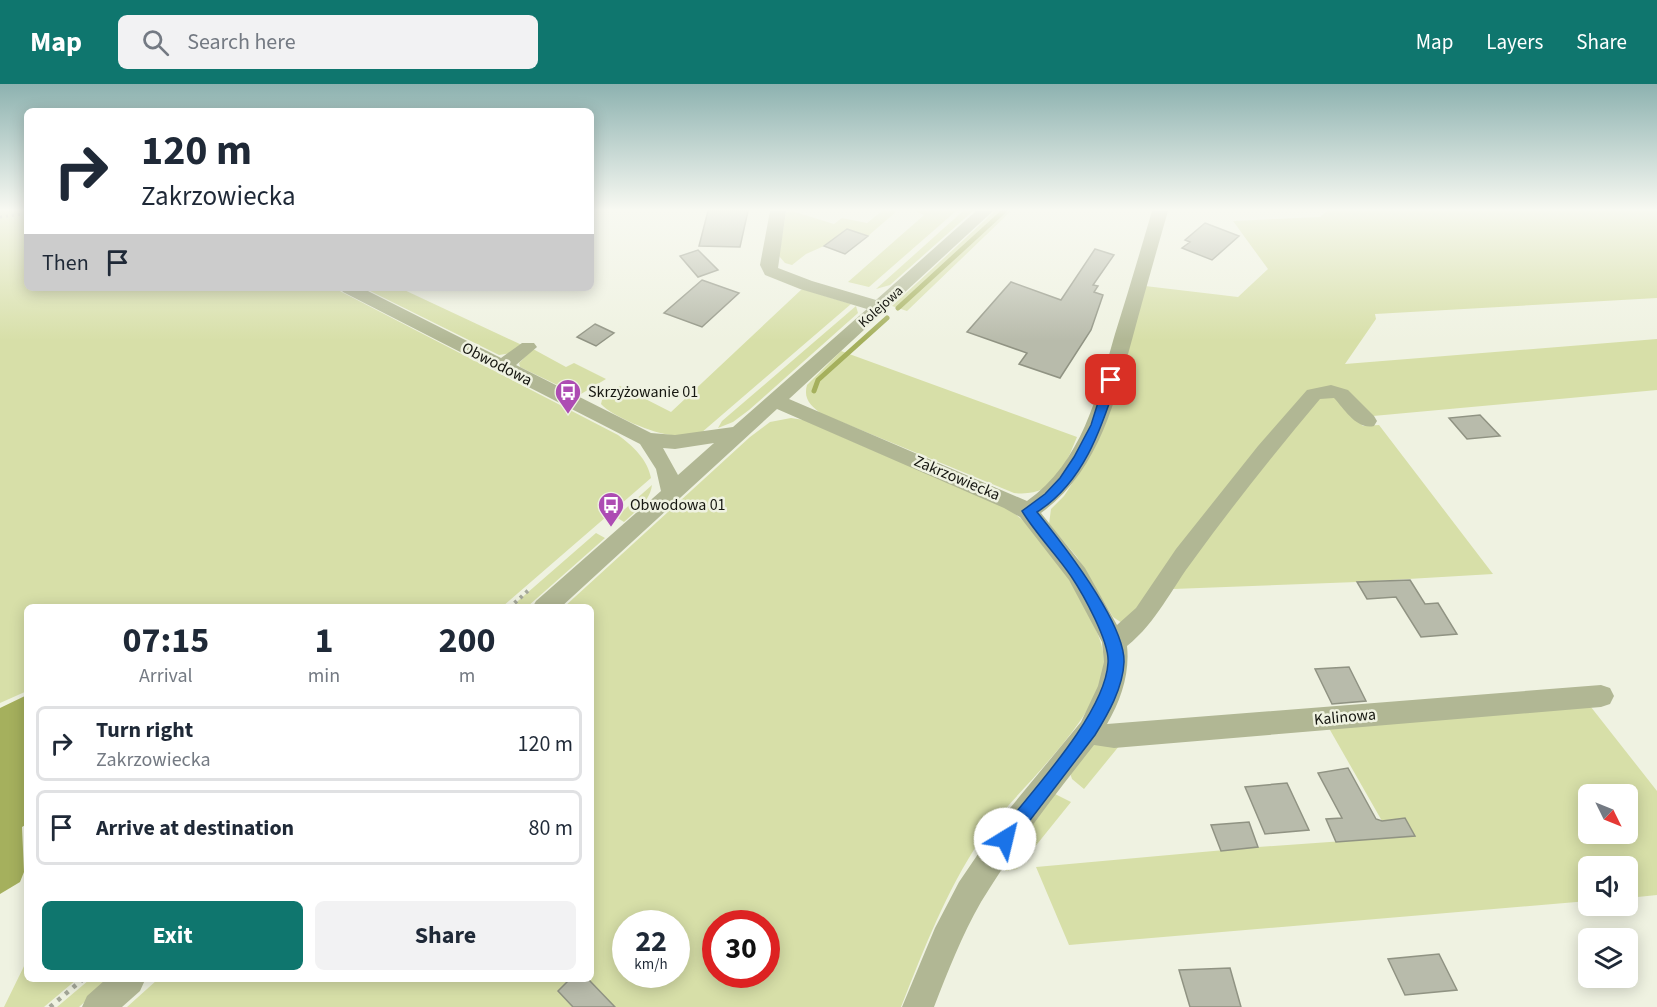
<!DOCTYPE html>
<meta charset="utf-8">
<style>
:root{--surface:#fff;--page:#f2f2f3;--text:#1f2937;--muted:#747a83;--line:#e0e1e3;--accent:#0f766e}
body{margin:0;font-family:"Source Sans 3",sans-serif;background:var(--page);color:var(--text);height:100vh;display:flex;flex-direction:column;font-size:22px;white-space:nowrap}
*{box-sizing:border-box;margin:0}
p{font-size:20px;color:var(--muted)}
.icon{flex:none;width:33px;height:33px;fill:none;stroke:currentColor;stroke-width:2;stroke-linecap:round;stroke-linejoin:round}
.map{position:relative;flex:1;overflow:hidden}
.sheet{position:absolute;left:24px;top:520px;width:570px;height:378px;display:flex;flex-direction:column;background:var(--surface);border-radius:9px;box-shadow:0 3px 15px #0003}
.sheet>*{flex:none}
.banner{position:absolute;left:24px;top:24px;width:570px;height:183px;border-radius:9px;box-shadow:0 3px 15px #0003;background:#fff;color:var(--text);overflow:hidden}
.needle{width:39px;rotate:133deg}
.controls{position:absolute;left:1578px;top:700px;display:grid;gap:12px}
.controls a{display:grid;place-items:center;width:60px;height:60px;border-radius:9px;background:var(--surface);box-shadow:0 3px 15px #0003;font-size:30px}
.speed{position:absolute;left:612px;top:826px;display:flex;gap:12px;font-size:30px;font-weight:700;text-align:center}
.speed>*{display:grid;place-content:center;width:78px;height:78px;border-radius:50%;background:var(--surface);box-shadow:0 3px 15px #0003;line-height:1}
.speed small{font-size:15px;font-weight:400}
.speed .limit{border:9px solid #d22;background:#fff;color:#111}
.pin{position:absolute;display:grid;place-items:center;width:51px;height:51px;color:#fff;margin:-26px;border-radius:12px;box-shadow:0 3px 9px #0006}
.me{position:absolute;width:66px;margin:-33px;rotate:36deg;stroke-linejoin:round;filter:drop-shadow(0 0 4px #0008)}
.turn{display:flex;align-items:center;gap:21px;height:126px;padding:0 18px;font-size:27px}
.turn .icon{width:78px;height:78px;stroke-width:2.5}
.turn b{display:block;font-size:42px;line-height:51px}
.then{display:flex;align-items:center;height:57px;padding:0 18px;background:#0003;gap:12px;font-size:22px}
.eta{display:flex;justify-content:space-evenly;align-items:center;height:102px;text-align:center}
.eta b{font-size:36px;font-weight:700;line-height:42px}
.cta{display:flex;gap:12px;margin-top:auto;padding:12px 18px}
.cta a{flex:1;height:69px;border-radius:9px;background:var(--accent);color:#fff;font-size:24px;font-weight:700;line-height:69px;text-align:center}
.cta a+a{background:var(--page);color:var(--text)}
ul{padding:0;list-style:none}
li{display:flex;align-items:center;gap:18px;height:75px;margin:0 12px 9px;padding:0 6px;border:3px solid var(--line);border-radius:9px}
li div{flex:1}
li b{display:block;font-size:22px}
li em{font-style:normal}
header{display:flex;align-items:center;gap:36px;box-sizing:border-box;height:84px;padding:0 30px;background:var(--accent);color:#fff}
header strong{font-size:28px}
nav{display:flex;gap:33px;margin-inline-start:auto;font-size:21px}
.search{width:420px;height:54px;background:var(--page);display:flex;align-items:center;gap:15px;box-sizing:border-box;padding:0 21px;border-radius:9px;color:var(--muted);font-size:22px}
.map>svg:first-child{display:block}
.green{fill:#d7dfa8;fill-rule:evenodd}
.water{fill:#a5b05d}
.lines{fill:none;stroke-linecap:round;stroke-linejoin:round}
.stream{stroke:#a5b05d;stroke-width:5}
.building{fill:#b8bbab;stroke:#909383;stroke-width:1.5}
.path-far2{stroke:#a5a89a;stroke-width:3;stroke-dasharray:2 4;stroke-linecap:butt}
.path-far1{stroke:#a5a89a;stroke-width:4;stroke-dasharray:3 4.5;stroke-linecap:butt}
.path{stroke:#a5a89a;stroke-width:4.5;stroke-dasharray:4 6;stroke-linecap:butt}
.minor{fill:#b1b794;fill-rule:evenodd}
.route{fill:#1a73e8;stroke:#114b97;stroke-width:1.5}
.labels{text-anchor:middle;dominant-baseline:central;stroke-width:5;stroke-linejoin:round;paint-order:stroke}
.far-street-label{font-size:14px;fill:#161711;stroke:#eff2e1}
.street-label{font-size:16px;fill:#161711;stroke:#eff2e1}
.poi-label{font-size:16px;fill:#161711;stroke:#eff2e1;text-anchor:start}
</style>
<header>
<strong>Map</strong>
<div class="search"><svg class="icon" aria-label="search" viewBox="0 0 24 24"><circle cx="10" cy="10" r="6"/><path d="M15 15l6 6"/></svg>Search here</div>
<nav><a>Map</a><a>Layers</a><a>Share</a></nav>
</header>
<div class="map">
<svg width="1657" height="923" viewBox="0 0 1657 923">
<rect width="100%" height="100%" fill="#eff2e1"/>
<path class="green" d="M 0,127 L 27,127 L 27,204 L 334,204 L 618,351 C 632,361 648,376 651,394 L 502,523 L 27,524 L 27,607 L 0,619 Z
M 792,127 L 834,140 L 842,134 L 867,139 L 882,127 L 897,127 L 868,152 L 847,145 L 824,162 L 806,170 L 792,181 L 785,179 L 779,172 L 786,129 Z
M 916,127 L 956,127 L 869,203 L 848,198 L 924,131 Z
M 963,127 L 973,127 L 890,201 L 876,205 Z
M 995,127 L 1011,127 L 907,227 L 892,222 Z
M 1327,127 L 1657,127 L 1657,214 L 1375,230 L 1376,235 L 1345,280 L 1657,255 L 1657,306 L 1373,332 L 1326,304 L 1125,541 L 1113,533 L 1077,473 L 1049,440 L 1051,425 L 1064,412 L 1086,378 L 1145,202 L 1238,213 L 1268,185 L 1233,137 L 1320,133 Z
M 364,204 L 400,204 L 522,261 L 511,269 L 499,271 Z
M 802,205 L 851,220 L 701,349 C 691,350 681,352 671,351 C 655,350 611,332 601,320 L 602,316 L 620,302 L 671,328 Z
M 856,222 L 858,229 L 749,326 L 733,338 L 718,344 L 722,337 Z
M 533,265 L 566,283 L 574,279 L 606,295 L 581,310 L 574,309 L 520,283 L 519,279 Z
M 841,267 L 1077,353 C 1063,386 1055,413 1014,409 L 822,330 C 811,322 803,315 807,301 Z
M 1326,311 L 1340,315 L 1363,342 L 1379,341 L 1493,490 L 1357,498 L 1173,505 L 1173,495 L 1316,314 Z
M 791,334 L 804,336 C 851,357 898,377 946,397 C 965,406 990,413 1008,425 C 1041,447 1063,481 1081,516 C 1091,536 1104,556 1104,579 C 1104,633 1012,710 981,755 C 946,807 924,865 901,923 L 127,923 L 157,896 L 591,896 L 591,524 L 564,523 L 750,353 L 770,338 ZM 626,840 L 676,840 L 676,891 L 626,891 ZM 716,840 L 766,840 L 766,891 L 716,891 Z
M 652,401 C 650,417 636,427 624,438 L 616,433 Z
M 596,449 L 605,454 L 527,523 L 511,523 Z
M 1587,618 L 1657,707 L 1657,811 L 1628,814 L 1628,783 L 1588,783 L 1588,817 L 1069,861 L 1036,783 L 1258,763 L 1414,752 L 1405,734 L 1382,737 L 1326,639 ZM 1588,711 L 1628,711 L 1628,750 L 1588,750 Z
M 1124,656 L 1084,705 L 1072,695 L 1070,689 L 1095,658 Z
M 1055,710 L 1071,718 L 1017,785 L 1006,787 L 1002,784 L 1003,777 Z
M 27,876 L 27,896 L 76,896 L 44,923 L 4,923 Z
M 89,896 L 109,896 L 79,923 L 57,923 Z"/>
<path class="water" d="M 27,611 L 27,740 L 22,743 L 24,788 L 20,798 L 0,810 L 0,624 Z"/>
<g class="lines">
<path class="stream" d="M 898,224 L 1004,127
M 814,307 L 818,296 L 887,234"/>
</g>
<path class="building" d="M 708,127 L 748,127 L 740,163 L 699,162 Z
M 1205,139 L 1239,152 L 1212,176 L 1182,164 L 1190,158 L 1185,156 Z
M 847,145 L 868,152 L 845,170 L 824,162 Z
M 1095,165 L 1114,171 L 1093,201 L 1098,202 L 1094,208 L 1103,211 L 1091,246 L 1060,294 L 1019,280 L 1027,269 L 967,248 L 1011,198 L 1061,216 Z
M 698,166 L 718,186 L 698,193 L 680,172 Z
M 702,196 L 739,209 L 702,243 L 664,229 Z
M 595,240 L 614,249 L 596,262 L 577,253 Z
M 1480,331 L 1500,352 L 1467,355 L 1449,334 Z
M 1410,496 L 1425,520 L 1438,519 L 1457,550 L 1421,553 L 1396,513 L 1367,515 L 1357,498 Z
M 1349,583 L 1366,617 L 1332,620 L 1315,585 Z
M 1348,684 L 1376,735 L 1382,737 L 1405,734 L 1415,752 L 1336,758 L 1326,735 L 1342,734 L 1318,689 Z
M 1287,699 L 1309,746 L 1265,750 L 1245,703 Z
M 1249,738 L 1258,763 L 1221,767 L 1211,741 Z
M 1439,870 L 1457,906 L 1405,911 L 1388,875 Z
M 1230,884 L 1241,923 L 1190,923 L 1179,886 Z
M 569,896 L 589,896 L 615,923 L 573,923 L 558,907 Z"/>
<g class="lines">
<path class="path-far2" d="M 0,133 L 27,129"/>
<path class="path-far1" d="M 509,524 L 531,504"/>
<path class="path" d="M 50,923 L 82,896"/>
<path class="minor" d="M 770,127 L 786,127 L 778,184 L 812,197 L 876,216 L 976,127 L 993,127 L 789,315 L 1027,417 C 1082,378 1097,312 1115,250 C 1128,209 1140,168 1152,127 L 1168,127 C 1156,169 1144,211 1133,252 C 1115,317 1099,387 1041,429 L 1085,484 L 1117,541 L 1136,524 L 1176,465 L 1258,362 L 1307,306 L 1331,301 L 1348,306 L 1374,332 L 1377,337 L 1374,342 C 1357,346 1345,326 1334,314 L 1320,315 C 1276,367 1234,420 1194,475 C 1171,505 1157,538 1127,562 C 1130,589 1121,616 1107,640 L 1601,601 L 1610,604 L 1614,612 L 1610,620 L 1601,623 L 1114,664 L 1094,661 C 1054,712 1015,762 981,818 C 962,851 948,887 934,923 L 902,923 L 935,844 L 959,798 L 1006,729 L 1081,638 L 1098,602 L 1104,578 L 1102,558 L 1069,496 L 1020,433 L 1004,424 L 777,325 L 560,524 L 532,524 L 536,517 L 661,407 L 656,385 L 640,360 L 343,208 L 340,204 L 362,204 L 501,274 L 522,259 L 534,259 L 537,263 L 516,281 L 651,349 L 675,351 L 733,343 L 867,225 L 800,205 L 765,191 L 760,181 ZM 714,359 L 678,391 L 663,364 L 675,365 Z
M 105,896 L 145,896 L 140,907 L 122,923 L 82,923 L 87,912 Z"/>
</g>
<linearGradient id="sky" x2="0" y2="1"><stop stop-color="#8db2b0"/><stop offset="0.49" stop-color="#f8f9f2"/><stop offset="1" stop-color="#f8f9f2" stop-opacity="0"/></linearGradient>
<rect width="1657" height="257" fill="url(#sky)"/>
<path class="route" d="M 1111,292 L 1117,296 C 1101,346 1083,399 1037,428 C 1062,459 1125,538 1124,578 C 1123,604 1108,630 1095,651 L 1011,761 L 1005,763 L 999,761 L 996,755 L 999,749 C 1031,708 1105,630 1108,579 C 1110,558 1083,510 1071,492 C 1056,470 1036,450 1022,427 L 1045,410 L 1060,394 L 1074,373 L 1091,341 L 1105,296 Z"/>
<defs>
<g id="bus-pin" transform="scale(1.35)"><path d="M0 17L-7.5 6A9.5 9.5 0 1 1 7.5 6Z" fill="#ad4cb3" stroke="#eff2e1"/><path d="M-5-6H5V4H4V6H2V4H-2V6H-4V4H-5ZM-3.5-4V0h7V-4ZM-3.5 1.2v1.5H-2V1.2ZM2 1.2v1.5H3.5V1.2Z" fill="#fff"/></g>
</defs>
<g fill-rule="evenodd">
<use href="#bus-pin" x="568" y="308"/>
<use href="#bus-pin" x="611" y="421"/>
</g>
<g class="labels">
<g class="far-street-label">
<text transform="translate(881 223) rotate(-42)">Kolejowa</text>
</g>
<g class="street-label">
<text transform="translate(497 280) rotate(27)">Obwodowa</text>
<text transform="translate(957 394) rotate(23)">Zakrzowiecka</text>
<text transform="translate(1345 633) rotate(-5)">Kalinowa</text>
</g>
<g class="poi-label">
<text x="588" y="308">Skrzyżowanie 01</text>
<text x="630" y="421">Obwodowa 01</text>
</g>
</g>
</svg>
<div class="controls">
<a><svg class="needle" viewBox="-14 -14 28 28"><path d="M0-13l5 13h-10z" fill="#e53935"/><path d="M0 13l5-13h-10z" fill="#747a83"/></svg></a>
<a><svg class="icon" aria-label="sound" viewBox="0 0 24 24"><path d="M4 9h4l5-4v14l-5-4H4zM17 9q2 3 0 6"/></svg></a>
<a><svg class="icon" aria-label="layers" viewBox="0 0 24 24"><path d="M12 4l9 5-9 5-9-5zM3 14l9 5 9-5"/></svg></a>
</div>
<div class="speed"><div>22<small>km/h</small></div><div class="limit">30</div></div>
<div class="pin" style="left:1111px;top:296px;background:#d93025"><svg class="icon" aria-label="arrive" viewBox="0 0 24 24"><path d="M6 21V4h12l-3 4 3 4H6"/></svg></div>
<svg class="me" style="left:1005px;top:755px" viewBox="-20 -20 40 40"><circle r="19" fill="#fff"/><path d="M0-13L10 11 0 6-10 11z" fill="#1a73e8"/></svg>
<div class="banner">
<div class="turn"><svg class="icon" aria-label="right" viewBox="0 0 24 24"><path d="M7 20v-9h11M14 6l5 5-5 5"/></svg><div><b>120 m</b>Zakrzowiecka</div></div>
<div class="then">Then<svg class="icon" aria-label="arrive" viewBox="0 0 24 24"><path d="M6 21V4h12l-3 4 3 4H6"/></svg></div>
</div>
<section class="sheet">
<div class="eta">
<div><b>07:15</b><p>Arrival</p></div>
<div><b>1</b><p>min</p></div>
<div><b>200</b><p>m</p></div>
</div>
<ul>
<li><svg class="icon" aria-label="right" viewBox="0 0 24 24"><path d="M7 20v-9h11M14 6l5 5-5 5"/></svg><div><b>Turn right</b><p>Zakrzowiecka</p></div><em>120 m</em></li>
<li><svg class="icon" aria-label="arrive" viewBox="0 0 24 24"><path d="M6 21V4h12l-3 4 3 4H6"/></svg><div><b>Arrive at destination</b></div><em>80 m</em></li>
</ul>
<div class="cta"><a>Exit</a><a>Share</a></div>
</section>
</div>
